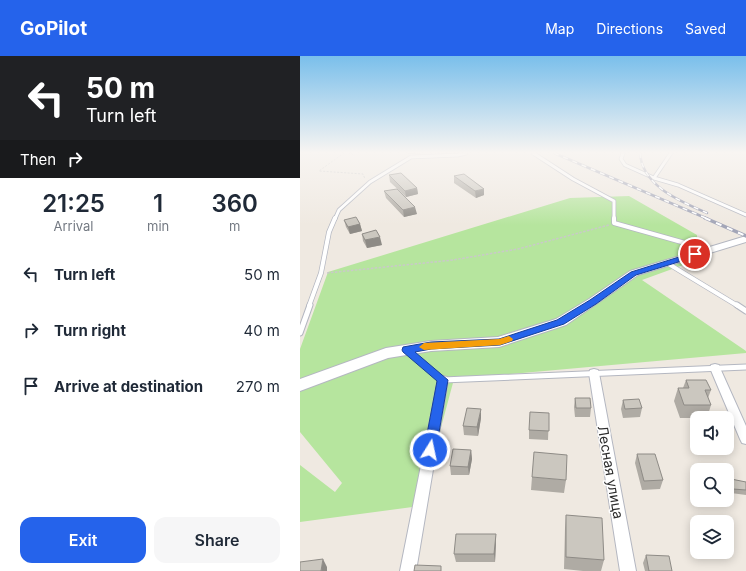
<!DOCTYPE html>
<meta charset="utf-8">
<style>
:root{--surface:#fff;--page:#f6f6f7;--text:#1f2937;--muted:#747a83;--accent:#2563eb}
body{margin:0;font-family:Inter,sans-serif;background:var(--page);color:var(--text);height:100vh;display:flex;flex-direction:column;font-size:15px;white-space:nowrap}
*{box-sizing:border-box;margin:0}
p{font-size:13px;color:var(--muted)}
.icon{flex:none;width:22px;height:22px;fill:none;stroke:currentColor;stroke-width:2;stroke-linecap:round;stroke-linejoin:round}
.map{position:relative;flex:1;overflow:hidden}
.side{display:flex;flex-direction:column;background:var(--surface);width:300px}
.side>*{flex:none}
.banner{background:#202124;color:#fff;overflow:hidden}
.controls{position:absolute;left:390px;top:355px;display:grid;gap:8px}
.controls a{display:grid;place-items:center;width:44px;height:44px;border-radius:8px;background:var(--surface);box-shadow:0 2px 10px #0003;font-size:20px}
.pin{position:absolute;display:grid;place-items:center;width:34px;height:34px;color:#fff;margin:-17px;border:2px solid #fff;border-radius:50%;box-shadow:0 1px 4px #0007}
.me{position:absolute;width:44px;margin:-22px;rotate:10deg;stroke-linejoin:round;filter:drop-shadow(0 0 3px #0008)}
.turn{display:flex;align-items:center;gap:14px;height:84px;padding:0 20px;font-size:18px}
.turn .icon{width:52px;height:52px;stroke-width:2.5}
.turn b{display:block;font-size:28px;line-height:34px}
.then{display:flex;align-items:center;height:38px;padding:0 20px;background:#0003;gap:8px;font-size:15px}
.eta{display:flex;justify-content:space-evenly;align-items:center;height:68px;text-align:center}
.eta b{font-size:24px;font-weight:600;line-height:28px}
.button{display:flex;gap:8px;margin-top:auto;padding:8px 20px}
.button a{flex:1;height:46px;border-radius:12px;background:var(--accent);color:#fff;font-size:16px;font-weight:600;line-height:46px;text-align:center}
.button a+a{background:var(--page);color:var(--text)}
ul{padding:0;list-style:none}
li{display:flex;align-items:center;gap:12px;height:56px;padding:0 20px}
li div{flex:1}
li b{display:block;font-size:15px}
li em{font-style:normal}
header{display:flex;align-items:center;gap:24px;box-sizing:border-box;height:56px;padding:0 20px;background:var(--accent);color:#fff}
header strong{font-size:19px}
nav{display:flex;gap:22px;margin-inline-start:auto;font-size:14px}
main{display:flex;flex:1;min-height:0}
.map>svg:first-child{display:block}
.green{fill:#b6e59e}
.lines{fill:none;stroke-linecap:round;stroke-linejoin:round}
.service-far2-casing{stroke:#b4b7c1;stroke-width:4.5}
.service-far1-casing{stroke:#b4b7c1;stroke-width:5.5}
.service-casing{stroke:#b4b7c1;stroke-width:7}
.minor-casing{stroke:#b4b7c1;stroke-width:2}
.secondary-casing{stroke:#b4b7c1;stroke-width:2}
.path-far1{stroke:#c9c9c9;stroke-width:1;stroke-dasharray:2 1.5;stroke-linecap:butt}
.path{stroke:#c9c9c9;stroke-width:1.5;stroke-dasharray:2.5 1.5;stroke-linecap:butt}
.service-far2{stroke:#fff;stroke-width:3}
.service-far1{stroke:#fff;stroke-width:4}
.service{stroke:#fff;stroke-width:5}
.minor{fill:#fff;fill-rule:evenodd}
.secondary{fill:#fff;fill-rule:evenodd}
.rail-far1-casing{stroke:#a3a6b8;stroke-width:2.5}
.rail-casing{stroke:#a3a6b8;stroke-width:3.5}
.rail-far1{stroke:#fff;stroke-width:1.5;stroke-dasharray:5;stroke-linecap:butt}
.rail{stroke:#fff;stroke-width:2;stroke-dasharray:6;stroke-linecap:butt}
.wall{fill:#afaba4}
.shaded-wall{fill:#8e8b86}
.building{fill:#cbc7bf;stroke:#8e8b86}
.route{fill:#2563eb;stroke:#184099}
.slow{fill:#f59e0b}
.labels{text-anchor:middle;dominant-baseline:central;stroke-width:3;stroke-linejoin:round;paint-order:stroke}
.near-street-label{font-size:14px;fill:#2e2e2e;stroke:#fff}
</style>
<header>
<strong>GoPilot</strong>
<nav><a>Map</a><a>Directions</a><a>Saved</a></nav>
</header>
<main>
<section class="side">
<div class="banner">
<div class="turn"><svg class="icon" aria-label="left" viewBox="0 0 24 24"><path d="M17 20v-9H6M10 6l-5 5 5 5"/></svg><div><b>50 m</b>Turn left</div></div>
<div class="then">Then<svg class="icon" aria-label="right" viewBox="0 0 24 24"><path d="M7 20v-9h11M14 6l5 5-5 5"/></svg></div>
</div>
<div class="eta">
<div><b>21:25</b><p>Arrival</p></div>
<div><b>1</b><p>min</p></div>
<div><b>360</b><p>m</p></div>
</div>
<ul>
<li><svg class="icon" aria-label="left" viewBox="0 0 24 24"><path d="M17 20v-9H6M10 6l-5 5 5 5"/></svg><div><b>Turn left</b></div><em>50 m</em></li>
<li><svg class="icon" aria-label="right" viewBox="0 0 24 24"><path d="M7 20v-9h11M14 6l5 5-5 5"/></svg><div><b>Turn right</b></div><em>40 m</em></li>
<li><svg class="icon" aria-label="arrive" viewBox="0 0 24 24"><path d="M6 21V4h12l-3 4 3 4H6"/></svg><div><b>Arrive at destination</b></div><em>270 m</em></li>
</ul>
<div class="button"><a>Exit</a><a>Share</a></div>
</section>
<div class="map">
<svg width="446" height="515" viewBox="0 0 446 515">
<rect width="100%" height="100%" fill="#efe9e1"/>
<path class="green" d="M 329,140 L 397,179 L 397,204 L 342,224 L 446,295 L 446,297 L 154,323 L 120,450 L 0,466 L 0,409 L 35,436 L 42,427 L 0,376 L 0,293 L 28,216 L 270,142 Z"/>
<g class="lines">
<g class="service-far2-casing">
<path id="service-far2" d="M 233,97 L 273,123 L 314,145 L 314,163
M 323,97 L 321,103 L 325,109 L 354,122
M 371,97 L 354,122 L 378,129 L 446,159
M 35,163 L 39,154 L 70,126 L 111,101 L 158,99 L 166,97"/>
</g>
<g class="service-far1-casing">
<path id="service-far1" d="M 314,162 L 314,167 L 410,194
M 367,207 L 438,250
M 9,250 L 21,217 L 29,176 L 35,162"/>
</g>
<g class="service-casing">
<path id="service" d="M 437,249 L 446,255
M 0,277 L 10,249
M 108,295 L 143,324 L 446,311"/>
</g>
<g class="minor-casing">
<path id="minor" d="M 415,308 L 419,309 L 420,312 L 446,370 L 446,388 L 442,387 L 440,383 L 410,312 L 411,309 Z
M 294,313 L 298,314 L 299,317 L 336,515 L 320,515 L 289,317 L 290,314 Z
M 143,320 L 147,321 L 148,324 L 116,515 L 100,515 L 138,324 L 139,321 Z"/>
</g>
<g class="secondary-casing">
<path id="secondary" d="M 446,180 L 446,186 L 338,219 L 266,269 L 199,291 L 131,295 L 88,302 L 0,335 L 0,323 L 86,292 L 131,285 L 198,281 L 256,263 L 289,243 L 330,215 Z"/>
</g>
<path class="path-far1" d="M 44,97 L 19,115 L 63,118 L 65,123
M 48,97 L 55,99"/>
<path class="path" d="M 27,217 L 153,204 L 218,193 L 309,169"/>
<use href="#service-far2" class="service-far2"/>
<use href="#service-far1" class="service-far1"/>
<use href="#service" class="service"/>
<use href="#minor" class="minor"/>
<use href="#secondary" class="secondary"/>
<g class="rail-far1-casing">
<path id="rail-far1" d="M 254,97 L 408,163
M 340,97 C 342,130 380,145 407,157"/>
</g>
<g class="rail-casing">
<path id="rail" d="M 405,162 L 446,180"/>
</g>
<use href="#rail-far1" class="rail-far1"/>
<use href="#rail" class="rail"/>
</g>
<path class="wall" d="M 108,97 L 123,97 L 108,98 Z
M 89,119 L 117,132 L 118,138 L 106,141 L 90,126 Z
M 154,120 L 184,139 L 176,142 L 154,127 Z
M 84,135 L 117,158 L 104,161 L 86,142 Z
M 44,164 L 60,168 L 62,175 L 50,178 L 46,171 Z
M 62,178 L 82,189 L 67,192 L 63,185 Z
M 386,324 L 411,334 L 408,342 L 411,349 L 407,362 L 380,362 L 374,345 L 378,332 L 383,332 Z
M 275,342 L 291,352 L 290,361 L 275,361 L 274,351 Z
M 323,344 L 342,352 L 340,361 L 323,362 L 321,353 Z
M 249,357 L 248,384 L 229,383 L 229,374 Z
M 181,362 L 178,380 L 164,379 L 163,370 Z
M 171,394 L 172,403 L 169,419 L 151,419 L 150,410 Z
M 337,398 L 363,424 L 360,433 L 342,434 L 335,407 Z
M 232,421 L 266,424 L 264,437 L 231,434 Z
M 431,423 L 446,426 L 446,439 L 431,437 L 429,428 Z
M 266,459 L 304,504 L 301,515 L 283,515 L 264,513 L 265,472 Z
M 196,478 L 196,486 L 195,506 L 156,506 L 154,498 Z
M 346,499 L 372,515 L 345,515 L 343,507 Z"/>
<path class="shaded-wall" d="M 117,132 L 118,138 L 106,141 L 105,135 Z
M 184,133 L 184,139 L 176,142 L 175,135 Z
M 115,151 L 117,158 L 104,161 L 103,154 Z
M 60,168 L 62,175 L 50,178 L 48,171 Z
M 80,181 L 82,189 L 67,192 L 65,184 Z
M 181,353 L 181,362 L 178,380 L 177,371 Z
M 171,394 L 172,403 L 169,419 L 168,411 Z
M 196,478 L 196,486 L 195,506 L 194,498 Z
M 23,503 L 27,511 L 27,515 L 21,515 Z"/>
<path class="building" d="M 101,117 L 117,132 L 105,135 L 89,119 Z
M 164,118 L 184,133 L 175,135 L 154,120 Z
M 97,133 L 115,151 L 103,154 L 84,135 Z
M 56,161 L 60,168 L 48,171 L 44,164 Z
M 76,174 L 80,181 L 65,184 L 62,178 Z
M 386,324 L 406,324 L 411,334 L 405,334 L 411,349 L 384,349 L 378,332 L 389,332 Z
M 275,342 L 290,342 L 291,352 L 276,352 Z
M 339,343 L 342,352 L 325,353 L 323,344 Z
M 167,352 L 181,353 L 177,371 L 163,370 Z
M 230,356 L 249,357 L 249,375 L 229,374 Z
M 153,393 L 171,394 L 168,411 L 150,410 Z
M 234,396 L 267,399 L 266,424 L 232,421 Z
M 337,398 L 355,398 L 363,424 L 344,425 Z
M 431,423 L 446,426 L 446,434 L 433,433 Z
M 266,459 L 302,462 L 304,504 L 266,501 Z
M 156,478 L 196,478 L 194,498 L 154,498 Z
M 346,499 L 369,500 L 372,515 L 349,515 Z
M 23,503 L 21,515 L 0,515 L 0,506 Z
M 115,509 L 141,510 L 141,515 L 114,515 Z"/>
<linearGradient id="sky" x2="0" y2="1"><stop stop-color="#7abfeb"/><stop offset="0.57" stop-color="#f8f5f2"/><stop offset="1" stop-color="#f8f5f2" stop-opacity="0"/></linearGradient>
<rect width="446" height="169" fill="url(#sky)"/>
<path class="route" d="M 395,196 L 399,198 L 398,200 L 336,219 L 296,248 L 264,268 L 200,289 L 131,293 L 115,296 L 148,324 L 136,394 L 135,398 L 130,399 L 126,398 L 124,394 L 137,325 L 103,296 L 102,294 L 103,291 L 131,286 L 199,283 L 257,264 L 290,244 L 331,216 Z"/>
<path class="slow" d="M 209,280 L 213,283 L 212,285 L 200,289 L 124,294 L 119,291 L 124,287 L 199,283 Z"/>
<g class="labels">
<g class="near-street-label">
<text transform="translate(311 416) rotate(80)">Лесная улица</text>
</g>
</g>
</svg>
<div class="controls">
<a><svg class="icon" aria-label="sound" viewBox="0 0 24 24"><path d="M4 9h4l5-4v14l-5-4H4zM17 9q2 3 0 6"/></svg></a>
<a><svg class="icon" aria-label="search" viewBox="0 0 24 24"><circle cx="10" cy="10" r="6"/><path d="M15 15l6 6"/></svg></a>
<a><svg class="icon" aria-label="layers" viewBox="0 0 24 24"><path d="M12 4l9 5-9 5-9-5zM3 14l9 5 9-5"/></svg></a>
</div>
<div class="pin" style="left:395px;top:198px;background:#d93025"><svg class="icon" aria-label="arrive" viewBox="0 0 24 24"><path d="M6 21V4h12l-3 4 3 4H6"/></svg></div>
<svg class="me" style="left:130px;top:394px" viewBox="-20 -20 40 40"><circle r="17" fill="#2563eb" stroke="#fff" stroke-width="3"/><path d="M0-11L8 9 0 5-8 9z" fill="#fff"/></svg>
</div>
</main>
